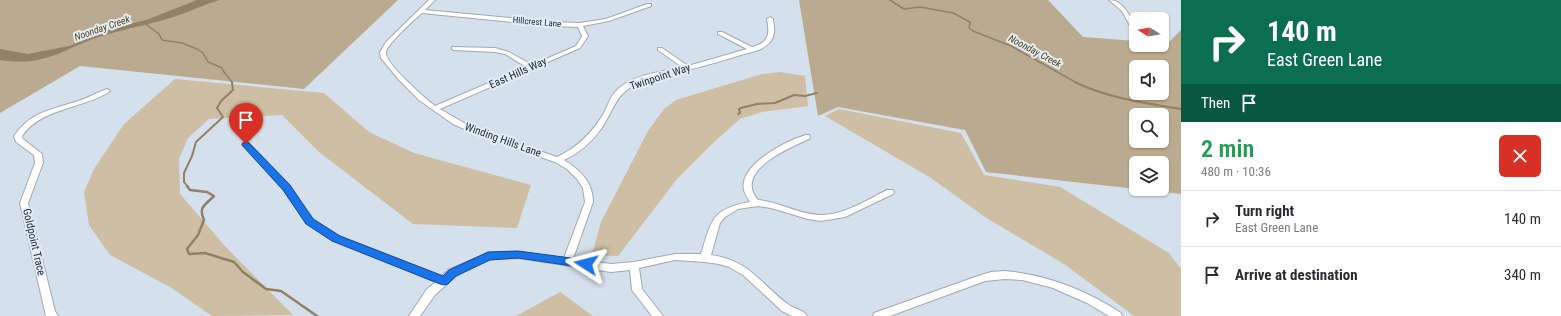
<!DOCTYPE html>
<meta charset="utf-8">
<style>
:root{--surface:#fff;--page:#f7f7f7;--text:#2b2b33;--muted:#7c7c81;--line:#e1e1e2}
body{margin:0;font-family:"Roboto Condensed",sans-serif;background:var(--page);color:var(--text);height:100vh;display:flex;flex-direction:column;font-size:15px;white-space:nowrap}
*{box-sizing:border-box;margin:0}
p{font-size:13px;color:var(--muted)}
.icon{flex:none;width:22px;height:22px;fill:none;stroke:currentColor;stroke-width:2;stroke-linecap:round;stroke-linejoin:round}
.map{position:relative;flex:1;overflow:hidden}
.drawer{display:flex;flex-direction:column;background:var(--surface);width:380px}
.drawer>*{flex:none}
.top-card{background:#0b6e4f;color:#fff;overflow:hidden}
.needle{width:26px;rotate:281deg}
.fabs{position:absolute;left:1129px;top:12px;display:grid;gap:8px}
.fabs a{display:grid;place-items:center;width:40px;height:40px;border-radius:6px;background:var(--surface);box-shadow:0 1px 3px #0004;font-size:20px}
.pin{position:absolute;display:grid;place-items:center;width:34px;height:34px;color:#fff;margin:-41px -17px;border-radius:50% 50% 50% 0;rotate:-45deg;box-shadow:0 0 4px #0007}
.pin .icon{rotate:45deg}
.me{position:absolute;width:44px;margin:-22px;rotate:279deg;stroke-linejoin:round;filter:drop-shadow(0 0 3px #0008)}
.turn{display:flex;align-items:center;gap:14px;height:84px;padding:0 20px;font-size:18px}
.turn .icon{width:52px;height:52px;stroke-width:2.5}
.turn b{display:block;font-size:28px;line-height:34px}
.then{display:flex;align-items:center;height:38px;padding:0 20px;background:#0003;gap:8px;font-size:15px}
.round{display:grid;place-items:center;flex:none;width:42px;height:42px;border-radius:6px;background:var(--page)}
.overview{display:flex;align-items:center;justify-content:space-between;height:68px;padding:0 20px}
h1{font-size:24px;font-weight:600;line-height:30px;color:#1e9e55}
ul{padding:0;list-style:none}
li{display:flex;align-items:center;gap:12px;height:56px;padding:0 20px;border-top:1px solid var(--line)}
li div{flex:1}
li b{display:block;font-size:15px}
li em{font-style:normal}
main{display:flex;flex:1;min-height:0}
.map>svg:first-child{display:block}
.green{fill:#cdbea4}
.forest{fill:#baaa8f;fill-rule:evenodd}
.water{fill:#918167}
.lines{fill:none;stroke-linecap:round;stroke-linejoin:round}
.stream-far2{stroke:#918167;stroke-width:1.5}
.stream-far1{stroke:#918167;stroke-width:2}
.stream{stroke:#918167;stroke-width:2.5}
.minor-casing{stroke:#9ea9b4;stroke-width:2}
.minor{fill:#fff;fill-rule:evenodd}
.route{fill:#1a73e8;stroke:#114b97}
.labels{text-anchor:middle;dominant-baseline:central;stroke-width:4;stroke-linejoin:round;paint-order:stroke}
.far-street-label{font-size:9px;fill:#2a2e33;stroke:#e1edf8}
.far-water-label{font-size:10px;font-style:italic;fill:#573f0c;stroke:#e1edf8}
.street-label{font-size:11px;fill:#2a2e33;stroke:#e1edf8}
</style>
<main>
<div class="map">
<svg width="1181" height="316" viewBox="0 0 1181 316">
<rect width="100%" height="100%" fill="#d4e0eb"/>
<path class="green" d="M 780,72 L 805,76 L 808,106 L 762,112 L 740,119 L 714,142 L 677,179 L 618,256 L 592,255 L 601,222 L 648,131 L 664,109 L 676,100 L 762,74 Z
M 175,79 L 324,93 L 369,132 L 414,153 L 531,185 L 517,228 L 413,224 L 319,152 L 282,115 L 209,119 L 188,138 L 179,159 L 180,194 L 224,245 L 293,315 L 212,316 L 170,287 L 110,255 L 89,225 L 84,192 L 94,169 L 124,124 Z
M 839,109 L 961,133 L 984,175 L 1060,187 L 1169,253 L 1181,269 L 1181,316 L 1134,316 L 1064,264 L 985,217 L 931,178 L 825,116 Z
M 560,292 L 593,316 L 516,316 Z"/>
<path class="forest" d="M 0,0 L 398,0 L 304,89 L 80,66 L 0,113 Z
M 799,0 L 1048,0 L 1083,37 L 1136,41 L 1136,45 L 1162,45 L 1162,43 L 1167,44 L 1181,30 L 1181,194 L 986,172 L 965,130 L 838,107 L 818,116 ZM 1136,67 L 1162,67 L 1162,93 L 1136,93 ZM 1136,115 L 1162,115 L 1162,141 L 1136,141 ZM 1136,163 L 1162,163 L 1162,189 L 1136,189 Z"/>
<path class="water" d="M 197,0 L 219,0 C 203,5 187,13 170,18 C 148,25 124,29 102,36 C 61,49 48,67 0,60 L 0,49 L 28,54 L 69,46 L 115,28 L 149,19 Z"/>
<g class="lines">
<path class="stream-far2" d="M 890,0 L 904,9 L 920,7 L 953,13 L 970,22 L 969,28 L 973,31 L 1011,46 L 1077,83
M 148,23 L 147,25 L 159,34 L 162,40 L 182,43 L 197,49 L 203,53 L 208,62 L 222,68 C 224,75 230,77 232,83"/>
<path class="stream-far1" d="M 1075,82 C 1107,98 1145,103 1181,109
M 738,114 L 740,113 L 739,109 L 741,108 L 757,104 L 775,103 L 794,95 L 805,96 L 817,93
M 188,187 L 184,182 L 184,173 L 192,156 L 196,142 L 223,117 L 217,108 L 221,101 L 233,90 L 232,82"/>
<path class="stream" d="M 187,186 L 190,190 L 207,192 L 214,196 C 205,205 198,207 204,220 L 198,235 L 187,249 L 189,254 L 205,253 L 234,262 L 243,272 L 266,289 L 281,291 L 317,316"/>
<g class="minor-casing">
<path id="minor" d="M 429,0 L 435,0 L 425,10 L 553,22 L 580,23 L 606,19 L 647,4 L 651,4 L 651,6 L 609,21 L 583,26 L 588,36 L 580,48 L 440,109 L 471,127 L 557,157 C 578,147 592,133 604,113 C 608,105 611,95 618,89 C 635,74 661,72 682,67 L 658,50 L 658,48 L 662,48 L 688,66 L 747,49 L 718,34 L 718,32 L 722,32 L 752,47 C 769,42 770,35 767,19 L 770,17 L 773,19 C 774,27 776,35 770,42 C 763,51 750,52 741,55 C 721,61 702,67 682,71 C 669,74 656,76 644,81 C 615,91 616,107 601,129 C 591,143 579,153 564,160 C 580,170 593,182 593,202 L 573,259 L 611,264 L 634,262 L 675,254 L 701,254 C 712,220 711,209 750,202 C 746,195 742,190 744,182 C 747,161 788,140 806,135 L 809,135 L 810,137 L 809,139 C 791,147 743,167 753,192 C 754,195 756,198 758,200 C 779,202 801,215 821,215 C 844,215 867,200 887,190 L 893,190 L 894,192 L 893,194 L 845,217 L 821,221 L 808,219 L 771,208 L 758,206 L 738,209 L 725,217 L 720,223 L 711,255 C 751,261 759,283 789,305 C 795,309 804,310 807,316 L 792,316 L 782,311 L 743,275 L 729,267 L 719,264 L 705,262 L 675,260 L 639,268 L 642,289 L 663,316 L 652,316 L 632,290 L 630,270 L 611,272 L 518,258 L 489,259 L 456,276 L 435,295 L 420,316 L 409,316 L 427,289 L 436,282 L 333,240 L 307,223 L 283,189 L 242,145 L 243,143 L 249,143 L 289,185 L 313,219 L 339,236 L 442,276 L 448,270 L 488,253 L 518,252 L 564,258 L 585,202 L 583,188 L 577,179 L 567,169 L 555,162 L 487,139 L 453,124 L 419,100 L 399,80 L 381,58 L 380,52 L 386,42 ZM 422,13 L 553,26 L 578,27 L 582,36 L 576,46 L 532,65 L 509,52 L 495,48 L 452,47 L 452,49 L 454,50 L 495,52 L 505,54 L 526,67 L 435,106 C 426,99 384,63 386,52 C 388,43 414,20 422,13 Z
M 1109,0 C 1122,0 1128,13 1134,23 L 1133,24 L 1129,24 L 1122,11 Z
M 107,89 L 109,90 L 110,91 L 109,92 C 82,109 41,108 22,136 L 23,139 L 42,154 L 43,163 L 28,203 L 55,311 L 58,316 L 46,316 L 20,203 L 35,163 L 34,155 L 16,142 L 14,136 C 32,110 53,110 81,100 C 90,97 98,92 107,89 Z
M 1005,271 C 1047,275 1086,290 1121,313 L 1122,316 L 1109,316 L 1087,303 L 1053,288 L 1022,280 L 1005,279 L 985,281 L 890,316 L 873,316 L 874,313 L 978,276 L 991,272 Z"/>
</g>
<use href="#minor" class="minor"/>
</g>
<path class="route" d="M 246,142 L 249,143 L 290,185 L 313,219 L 340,236 L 443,276 L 449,270 L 488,252 L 518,251 L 586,260 L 590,261 L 592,264 L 590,267 L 586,268 L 518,258 L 490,260 L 456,276 L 448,284 L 444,285 L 440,284 L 332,241 L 306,224 L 283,190 L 243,146 L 242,144 L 243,143 Z"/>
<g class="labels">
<g class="far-street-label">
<text transform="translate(537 22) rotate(5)">Hillcrest Lane</text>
</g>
<g class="far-water-label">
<text transform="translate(102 28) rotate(-19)">Noonday Creek</text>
<text transform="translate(1035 51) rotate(28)">Noonday Creek</text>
</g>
<g class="street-label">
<text transform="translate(518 73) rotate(-24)">East Hills Way</text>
<text transform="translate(660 77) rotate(-18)">Twinpoint Way</text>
<text transform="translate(503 140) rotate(20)">Winding Hills Lane</text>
<text transform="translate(34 242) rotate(77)">Goldpoint Trace</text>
</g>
</g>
</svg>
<div class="fabs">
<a><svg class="needle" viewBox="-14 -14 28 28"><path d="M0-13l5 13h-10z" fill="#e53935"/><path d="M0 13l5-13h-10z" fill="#7c7c81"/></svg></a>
<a><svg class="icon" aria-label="sound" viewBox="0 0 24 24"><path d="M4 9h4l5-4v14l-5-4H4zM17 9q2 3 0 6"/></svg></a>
<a><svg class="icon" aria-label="search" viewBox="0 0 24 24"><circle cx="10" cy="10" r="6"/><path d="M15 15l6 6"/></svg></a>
<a><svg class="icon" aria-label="layers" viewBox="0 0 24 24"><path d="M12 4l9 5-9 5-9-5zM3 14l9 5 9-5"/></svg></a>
</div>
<div class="pin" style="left:246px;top:144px;background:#d93025"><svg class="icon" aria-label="arrive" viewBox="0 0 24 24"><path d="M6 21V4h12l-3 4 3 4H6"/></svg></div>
<svg class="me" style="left:586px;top:264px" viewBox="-20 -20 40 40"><path d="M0-17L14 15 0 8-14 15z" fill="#1a73e8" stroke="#fff" stroke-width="4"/></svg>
</div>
<section class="drawer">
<div class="top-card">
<div class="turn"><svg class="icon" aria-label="right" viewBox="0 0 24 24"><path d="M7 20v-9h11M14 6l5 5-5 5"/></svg><div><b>140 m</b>East Green Lane</div></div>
<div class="then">Then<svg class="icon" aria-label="arrive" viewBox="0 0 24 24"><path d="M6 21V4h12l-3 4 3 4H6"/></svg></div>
</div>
<div class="overview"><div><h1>2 min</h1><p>480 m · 10:36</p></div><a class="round" style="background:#d93025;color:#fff"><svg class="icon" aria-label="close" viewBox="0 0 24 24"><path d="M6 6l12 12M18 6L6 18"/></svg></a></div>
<ul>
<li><svg class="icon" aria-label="right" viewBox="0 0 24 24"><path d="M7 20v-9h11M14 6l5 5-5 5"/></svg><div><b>Turn right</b><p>East Green Lane</p></div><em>140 m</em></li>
<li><svg class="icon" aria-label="arrive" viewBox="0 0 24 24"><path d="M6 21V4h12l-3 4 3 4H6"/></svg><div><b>Arrive at destination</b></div><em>340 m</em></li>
</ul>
</section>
</main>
